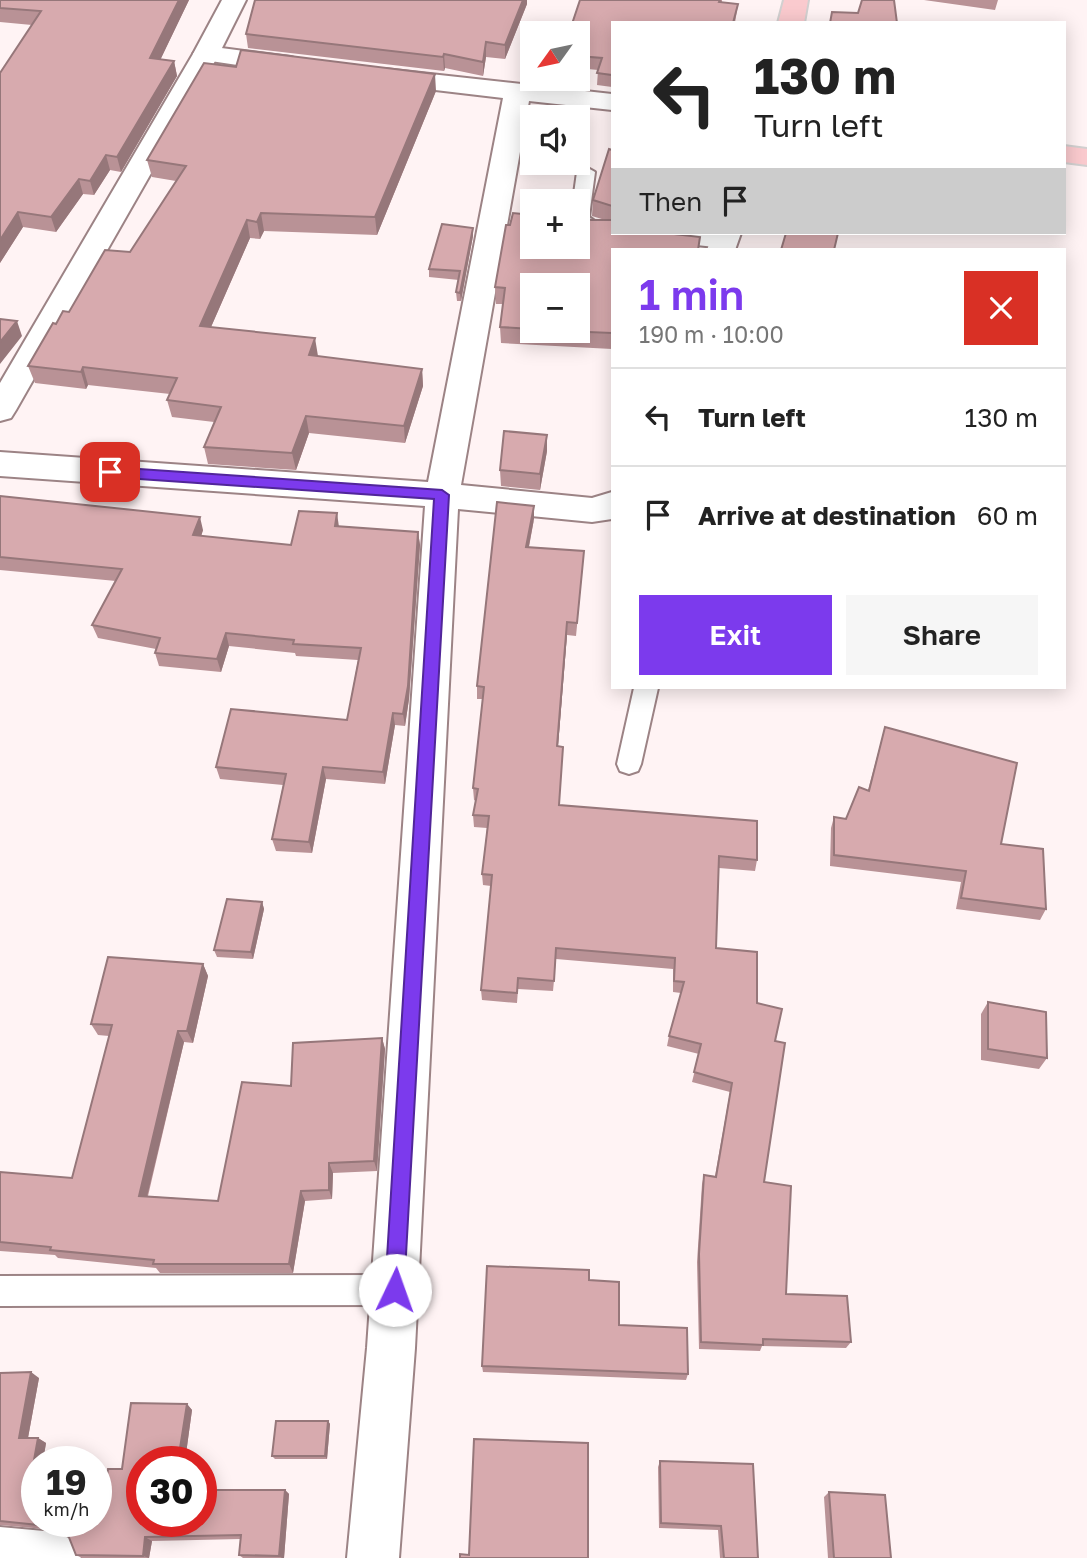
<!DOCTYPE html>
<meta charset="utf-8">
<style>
:root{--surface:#fff;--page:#f6f6f6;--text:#222;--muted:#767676;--line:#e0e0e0;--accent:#7c3aed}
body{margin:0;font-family:"Golos Text",sans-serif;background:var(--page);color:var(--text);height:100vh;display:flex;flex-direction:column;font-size:26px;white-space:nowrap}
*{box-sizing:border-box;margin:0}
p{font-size:23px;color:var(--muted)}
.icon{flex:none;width:38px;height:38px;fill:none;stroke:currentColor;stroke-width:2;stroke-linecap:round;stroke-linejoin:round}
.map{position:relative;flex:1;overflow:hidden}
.drawer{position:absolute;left:611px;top:248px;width:455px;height:441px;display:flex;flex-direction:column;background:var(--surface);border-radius:0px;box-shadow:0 4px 18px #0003}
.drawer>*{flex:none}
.banner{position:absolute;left:611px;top:21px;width:455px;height:214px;border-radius:0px;box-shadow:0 4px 18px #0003;background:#fff;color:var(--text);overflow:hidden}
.needle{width:46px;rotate:237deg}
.tools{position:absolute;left:520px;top:21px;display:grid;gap:14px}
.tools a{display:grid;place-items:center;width:70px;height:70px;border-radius:0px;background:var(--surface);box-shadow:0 4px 18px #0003;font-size:35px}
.speed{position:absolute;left:21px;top:1446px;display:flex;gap:14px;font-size:35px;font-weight:700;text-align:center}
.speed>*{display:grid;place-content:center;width:91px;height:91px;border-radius:50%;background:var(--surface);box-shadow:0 4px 18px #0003;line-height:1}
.speed small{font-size:18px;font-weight:400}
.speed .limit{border:10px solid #d22;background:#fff;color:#111}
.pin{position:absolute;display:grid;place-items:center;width:60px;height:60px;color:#fff;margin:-30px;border-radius:14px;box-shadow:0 4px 10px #0006}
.me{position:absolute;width:77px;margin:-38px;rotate:3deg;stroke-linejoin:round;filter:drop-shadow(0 0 5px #0008)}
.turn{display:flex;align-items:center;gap:24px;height:147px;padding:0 28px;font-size:32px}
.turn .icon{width:91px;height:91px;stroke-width:2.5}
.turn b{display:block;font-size:49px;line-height:60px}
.then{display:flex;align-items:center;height:66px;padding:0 28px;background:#0003;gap:14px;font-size:26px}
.round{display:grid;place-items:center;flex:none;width:74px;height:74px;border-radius:0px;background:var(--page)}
.overview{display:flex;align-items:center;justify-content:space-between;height:119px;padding:0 28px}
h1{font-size:42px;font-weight:600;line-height:52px;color:var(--accent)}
.button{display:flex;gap:14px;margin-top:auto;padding:14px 28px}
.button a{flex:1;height:80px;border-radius:0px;background:var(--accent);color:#fff;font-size:28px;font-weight:600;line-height:80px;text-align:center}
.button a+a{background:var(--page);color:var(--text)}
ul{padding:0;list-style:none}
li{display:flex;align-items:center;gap:21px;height:98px;padding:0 28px;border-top:2px solid var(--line)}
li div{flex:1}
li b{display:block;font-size:26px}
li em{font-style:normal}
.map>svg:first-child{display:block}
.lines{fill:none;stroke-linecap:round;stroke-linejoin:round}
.lane-casing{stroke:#9c8385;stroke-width:4}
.street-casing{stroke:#9c8385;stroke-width:4}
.secondary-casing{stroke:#9c8385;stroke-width:4}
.primary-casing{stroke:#d2d0d0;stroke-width:4}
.lane{fill:#fff;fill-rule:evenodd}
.street{fill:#fff;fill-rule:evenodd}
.secondary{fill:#fff;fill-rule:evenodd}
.primary{fill:#facace;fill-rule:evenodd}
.wall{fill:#b99296;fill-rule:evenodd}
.shaded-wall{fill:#96777a}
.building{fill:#d7aaae;stroke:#96777a;stroke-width:2}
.route{fill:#7c3aed;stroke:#51269a;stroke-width:2}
</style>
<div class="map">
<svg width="1087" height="1558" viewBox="0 0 1087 1558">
<rect width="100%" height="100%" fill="#fff3f4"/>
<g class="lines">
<g class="lane-casing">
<path id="lane" d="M 586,167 L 595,172 L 589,217 L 596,222 L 612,224 L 612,233 L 618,234 L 591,233 L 578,226 L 578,201 L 573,201 L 577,172 Z
M 632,233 C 651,232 722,228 733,242 L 724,248 L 641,239 Z
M 634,688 L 658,688 L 641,764 L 638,771 L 629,774 L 620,771 L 617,764 Z
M 395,1275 L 406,1279 L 410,1290 L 406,1301 L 395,1305 L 0,1306 L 0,1276 Z"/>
</g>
<g class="street-casing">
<path id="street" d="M 206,46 L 291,57 L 300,60 L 304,65 L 300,70 L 291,73 L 197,59 L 193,54 L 197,49 Z
M 385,69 L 612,94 L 612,110 L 529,101 L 461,485 L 592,498 L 612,492 L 612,519 L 592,522 L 458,509 L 415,1348 L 399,1558 L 347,1558 L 367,1348 L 425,506 L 0,476 L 0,452 L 428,482 L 503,98 L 376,83 L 372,77 L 376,71 Z
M 713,233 L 741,233 L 735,250 L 707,250 Z
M 0,1527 L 55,1532 L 73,1540 L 81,1558 L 0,1558 Z"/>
</g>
<g class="secondary-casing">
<path id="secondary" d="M 222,0 L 246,0 L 219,54 L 16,410 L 11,418 L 0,421 L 0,383 L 193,54 Z"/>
</g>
<g class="primary-casing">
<path id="primary" d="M 784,0 L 808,0 L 804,23 L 778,23 Z
M 1064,146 L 1087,149 L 1087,165 L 1064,162 Z"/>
</g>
<use href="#lane" class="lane"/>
<use href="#street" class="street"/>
<use href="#secondary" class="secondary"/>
<use href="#primary" class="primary"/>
</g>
<path class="wall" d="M 0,0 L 189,0 L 160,60 L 174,61 L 177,76 L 121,172 L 110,170 L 94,195 L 83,194 L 56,232 L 23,227 L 0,263 L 32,25 L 0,22 Z
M 255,0 L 527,0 L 527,4 L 505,59 L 486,57 L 483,76 L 445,68 L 444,71 L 248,48 L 246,34 Z
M 580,0 L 722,0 L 722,2 L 738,4 L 735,23 L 612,23 L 612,87 L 597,85 L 598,70 L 578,68 L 578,33 L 569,33 Z
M 924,0 L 998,0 L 995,10 Z
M 436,91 L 377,235 L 264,231 L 260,239 L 250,238 L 211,327 L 318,356 L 422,369 L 423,386 L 405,443 L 309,433 L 296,470 L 208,464 L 204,447 L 214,422 L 172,417 L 167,400 L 170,394 L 88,385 L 86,389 L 35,383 L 28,366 L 56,324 L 130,252 L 176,181 L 152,177 L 147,160 Z
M 612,150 L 612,349 L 501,343 L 500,327 L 503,304 L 496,304 L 495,287 L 510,225 L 532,215 L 605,220 L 592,216 L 593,200 ZM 532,285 L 578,331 L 532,331 Z
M 473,236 L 461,301 L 457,301 L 456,292 L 459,280 L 429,277 L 429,269 Z
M 547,451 L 540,490 L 501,486 L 500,470 Z
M 0,496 L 203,530 L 201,536 L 291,545 L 339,526 L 418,532 L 420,545 L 409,699 L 405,726 L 395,725 L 385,784 L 326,779 L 312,853 L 276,851 L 272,839 L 283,785 L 220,779 L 216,767 L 347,720 L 358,660 L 296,656 L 295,653 L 229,646 L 221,672 L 159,666 L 155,653 L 156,649 L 98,638 L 92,625 L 116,581 L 0,570 Z
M 534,519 L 529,547 L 583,564 L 576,636 L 567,635 L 558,746 L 563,747 L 559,805 L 757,860 L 755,871 L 719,868 L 716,948 L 757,1003 L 775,1041 L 764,1182 L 786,1294 L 851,1342 L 846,1348 L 762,1346 L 760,1351 L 699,1349 L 697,1262 L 702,1184 L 704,1175 L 715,1176 L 730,1092 L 692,1082 L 699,1054 L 667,1046 L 669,1036 L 681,993 L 673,992 L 673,969 L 556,959 L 553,991 L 518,989 L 517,1003 L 482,1000 L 481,990 L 491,886 L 483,885 L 482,874 L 487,828 L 474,827 L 473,815 L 476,801 L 474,800 L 473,788 L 483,699 L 477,699 L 477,686 Z
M 885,727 L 1001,844 L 1046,909 L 1040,920 L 956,909 L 961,882 L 830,866 L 831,828 L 834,817 L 846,819 L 868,790 Z
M 262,902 L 264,909 L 253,959 L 217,957 L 214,950 Z
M 203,964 L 208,976 L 193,1043 L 184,1042 L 148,1196 L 218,1201 L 291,1086 L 382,1038 L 385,1049 L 377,1171 L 333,1173 L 332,1199 L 305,1201 L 293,1273 L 160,1273 L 156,1268 L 58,1258 L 55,1255 L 0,1251 L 0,1172 L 72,1178 L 109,1036 L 98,1035 L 91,1024 Z
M 988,1002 L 1047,1058 L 1039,1069 L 981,1060 L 981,1014 Z
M 589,1280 L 619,1325 L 688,1374 L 686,1380 L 483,1372 L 482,1366 Z
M 0,1373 L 39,1378 L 28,1438 L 38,1438 L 46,1443 L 43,1461 L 37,1461 L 37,1521 L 104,1495 L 122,1469 L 187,1404 L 192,1410 L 185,1461 L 142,1461 L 142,1521 L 285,1490 L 289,1494 L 284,1558 L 243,1558 L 239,1555 L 241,1539 L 152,1541 L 149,1558 L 82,1558 L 76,1555 L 68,1535 L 56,1530 L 0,1525 Z
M 328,1421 L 330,1424 L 327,1459 L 275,1459 L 272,1456 Z
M 660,1461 L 758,1558 L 720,1558 L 718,1530 L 659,1528 L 658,1467 Z
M 829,1492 L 891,1558 L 828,1558 L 824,1497 Z"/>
<path class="shaded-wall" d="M 179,0 L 189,0 L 154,73 L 150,58 Z
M 523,0 L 527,0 L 527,4 L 505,59 L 505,45 Z
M 486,42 L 486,57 L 483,76 L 483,62 Z
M 444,54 L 445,68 L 444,71 L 443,57 Z
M 174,61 L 177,76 L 121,172 L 117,157 Z
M 435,74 L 436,91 L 377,235 L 375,217 Z
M 106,155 L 110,170 L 94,195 L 90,181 Z
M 79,179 L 83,194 L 56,232 L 51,217 Z
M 18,212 L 23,227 L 0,263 L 0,240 Z
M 261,213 L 264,231 L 260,239 L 257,222 Z
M 247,220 L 250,238 L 204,343 L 200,326 Z
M 473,228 L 473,236 L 461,301 L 460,293 Z
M 17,321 L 22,336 L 0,364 L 0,342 Z
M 315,338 L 318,356 L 312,372 L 309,355 Z
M 83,367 L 88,385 L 86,389 L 81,372 Z
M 422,369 L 423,386 L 405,443 L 404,426 Z
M 306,416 L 309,433 L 296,470 L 292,453 Z
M 547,435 L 547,451 L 540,490 L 540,474 Z
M 534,506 L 534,519 L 526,561 L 526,547 Z
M 337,513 L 339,527 L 335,526 Z
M 200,517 L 203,530 L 197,549 L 193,535 Z
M 418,532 L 420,545 L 409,699 L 405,726 L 403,714 Z
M 567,622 L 567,635 L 557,759 L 557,746 Z
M 226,633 L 229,646 L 221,672 L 217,659 Z
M 393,713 L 395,725 L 385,784 L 383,772 Z
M 323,767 L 326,779 L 312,853 L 309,842 Z
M 262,902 L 264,909 L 253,959 L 251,952 Z
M 203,964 L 208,976 L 193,1043 L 187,1031 Z
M 178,1031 L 184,1042 L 145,1205 L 139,1196 Z
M 382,1038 L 385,1049 L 377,1171 L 374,1161 Z
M 329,1163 L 333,1173 L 332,1199 L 329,1190 Z
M 301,1191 L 305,1201 L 293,1273 L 289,1264 Z
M 31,1372 L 39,1378 L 27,1443 L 19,1438 Z
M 187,1404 L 192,1410 L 185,1461 L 178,1461 Z
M 328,1421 L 330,1424 L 327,1459 L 325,1456 Z
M 38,1438 L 46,1443 L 43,1461 L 37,1461 L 37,1494 L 28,1493 Z
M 285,1490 L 289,1494 L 284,1558 L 282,1558 L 279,1556 Z
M 145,1537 L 152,1541 L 149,1558 L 143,1556 Z"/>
<path class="building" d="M 0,0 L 179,0 L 150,58 L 174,61 L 117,157 L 106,155 L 90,181 L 79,179 L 51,217 L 18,212 L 0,240 L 0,73 L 41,11 L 0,8 Z
M 255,0 L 523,0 L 505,45 L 486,42 L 483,62 L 444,54 L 443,57 L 246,34 Z
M 580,0 L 720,0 L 719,2 L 738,4 L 733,23 L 612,23 L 612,75 L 597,73 L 602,58 L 578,56 L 578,33 L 569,33 Z
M 862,0 L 894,0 L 897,23 L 830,23 L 832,12 L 858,13 Z
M 241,50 L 435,74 L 375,217 L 261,213 L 257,222 L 247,220 L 200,326 L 315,338 L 309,355 L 422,369 L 404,426 L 306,416 L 292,453 L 204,447 L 221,407 L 167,400 L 177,378 L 83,367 L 81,372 L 28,366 L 53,323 L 56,324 L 63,311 L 69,312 L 105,250 L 130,252 L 186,166 L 147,160 L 204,63 L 236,67 Z
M 609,149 L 612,150 L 612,206 L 593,200 Z
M 578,212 L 591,220 L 612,220 L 612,233 L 675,233 L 674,234 L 700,237 L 698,250 L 612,250 L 612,333 L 564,331 L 578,331 L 578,285 L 532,285 L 532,329 L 500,327 L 505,288 L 495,287 L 506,225 L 510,225 L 513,213 L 532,215 L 532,247 L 578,247 Z
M 442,224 L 473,228 L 460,293 L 456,292 L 460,271 L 429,269 Z
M 786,233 L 838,233 L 834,250 L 781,250 Z
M 0,319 L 17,321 L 0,342 Z
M 504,431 L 547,435 L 540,474 L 500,470 Z
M 0,496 L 200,517 L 193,535 L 291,545 L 299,511 L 337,513 L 335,526 L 418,532 L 408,686 L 403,714 L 393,713 L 383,772 L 323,767 L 309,842 L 272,839 L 286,774 L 216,767 L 231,709 L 347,720 L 361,648 L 293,644 L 294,640 L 226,633 L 217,659 L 155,653 L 160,638 L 92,625 L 122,569 L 0,557 Z
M 497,502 L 534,506 L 526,547 L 584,551 L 577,623 L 567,622 L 557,746 L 563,747 L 559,805 L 757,821 L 757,860 L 719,856 L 716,948 L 757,952 L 757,1003 L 782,1009 L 775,1041 L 785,1043 L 764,1182 L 791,1186 L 786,1294 L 847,1296 L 851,1342 L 763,1339 L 763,1345 L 701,1342 L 699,1254 L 704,1175 L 716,1177 L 732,1083 L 694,1072 L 701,1044 L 669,1036 L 684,982 L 674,981 L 675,958 L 556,948 L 554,981 L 518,978 L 517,993 L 481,990 L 492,875 L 482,874 L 489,816 L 473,815 L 478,789 L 473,788 L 484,687 L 477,686 Z
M 885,727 L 1017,763 L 1001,844 L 1043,849 L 1046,909 L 961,898 L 966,871 L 834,855 L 834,817 L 846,819 L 859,787 L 869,791 Z
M 227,899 L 262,902 L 251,952 L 214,950 Z
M 108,957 L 203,964 L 187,1031 L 178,1031 L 139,1196 L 218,1201 L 242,1082 L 291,1086 L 293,1043 L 382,1038 L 374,1161 L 329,1163 L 329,1190 L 301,1191 L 289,1264 L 153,1264 L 154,1260 L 50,1250 L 51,1247 L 0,1242 L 0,1172 L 72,1178 L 112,1025 L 91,1024 Z
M 988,1002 L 1046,1012 L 1047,1058 L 988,1049 Z
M 487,1266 L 589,1270 L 589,1280 L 619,1282 L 619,1325 L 687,1328 L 688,1374 L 482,1366 Z
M 31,1372 L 19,1438 L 38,1438 L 28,1493 L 37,1494 L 37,1521 L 96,1521 L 96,1495 L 104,1495 L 108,1469 L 122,1469 L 131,1403 L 187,1404 L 178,1461 L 142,1461 L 142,1521 L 201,1521 L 201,1490 L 285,1490 L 279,1556 L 239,1555 L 241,1535 L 145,1537 L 143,1556 L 76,1555 L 68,1535 L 48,1526 L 0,1521 L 0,1373 Z
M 276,1421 L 328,1421 L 325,1456 L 272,1456 Z
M 474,1439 L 588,1443 L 588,1558 L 460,1558 L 460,1554 L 469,1555 Z
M 660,1461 L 753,1464 L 758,1558 L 724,1558 L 721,1526 L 661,1523 Z
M 829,1492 L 885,1495 L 891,1558 L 834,1558 Z"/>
<path class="route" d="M 110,467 L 442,490 L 449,495 L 404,1290 L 402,1297 L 395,1300 L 388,1297 L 385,1290 L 434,499 L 110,477 L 104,472 Z"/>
</svg>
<div class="tools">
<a><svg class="needle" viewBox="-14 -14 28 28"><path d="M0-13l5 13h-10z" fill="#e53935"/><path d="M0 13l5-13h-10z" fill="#767676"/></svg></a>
<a><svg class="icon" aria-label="sound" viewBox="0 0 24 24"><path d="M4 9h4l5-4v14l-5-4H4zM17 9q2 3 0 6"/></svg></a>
<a>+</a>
<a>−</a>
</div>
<div class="speed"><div>19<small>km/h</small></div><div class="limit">30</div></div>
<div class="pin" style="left:110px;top:472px;background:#d93025"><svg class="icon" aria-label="arrive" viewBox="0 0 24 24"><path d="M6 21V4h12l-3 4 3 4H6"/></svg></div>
<svg class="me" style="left:395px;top:1290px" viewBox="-20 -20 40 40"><circle r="19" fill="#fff"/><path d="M0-13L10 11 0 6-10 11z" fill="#7c3aed"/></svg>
<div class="banner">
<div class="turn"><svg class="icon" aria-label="left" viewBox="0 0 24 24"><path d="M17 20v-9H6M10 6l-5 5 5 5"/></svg><div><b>130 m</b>Turn left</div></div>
<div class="then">Then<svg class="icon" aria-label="arrive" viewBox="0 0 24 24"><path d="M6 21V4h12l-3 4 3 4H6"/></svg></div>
</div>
<section class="drawer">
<div class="overview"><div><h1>1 min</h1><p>190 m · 10:00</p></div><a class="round" style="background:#d93025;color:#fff"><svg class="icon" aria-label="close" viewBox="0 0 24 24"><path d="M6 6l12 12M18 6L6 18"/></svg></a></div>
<ul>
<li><svg class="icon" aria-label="left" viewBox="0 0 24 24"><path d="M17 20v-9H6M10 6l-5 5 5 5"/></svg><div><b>Turn left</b></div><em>130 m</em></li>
<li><svg class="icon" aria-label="arrive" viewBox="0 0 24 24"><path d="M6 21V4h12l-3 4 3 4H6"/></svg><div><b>Arrive at destination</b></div><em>60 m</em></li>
</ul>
<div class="button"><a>Exit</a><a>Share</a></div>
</section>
</div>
